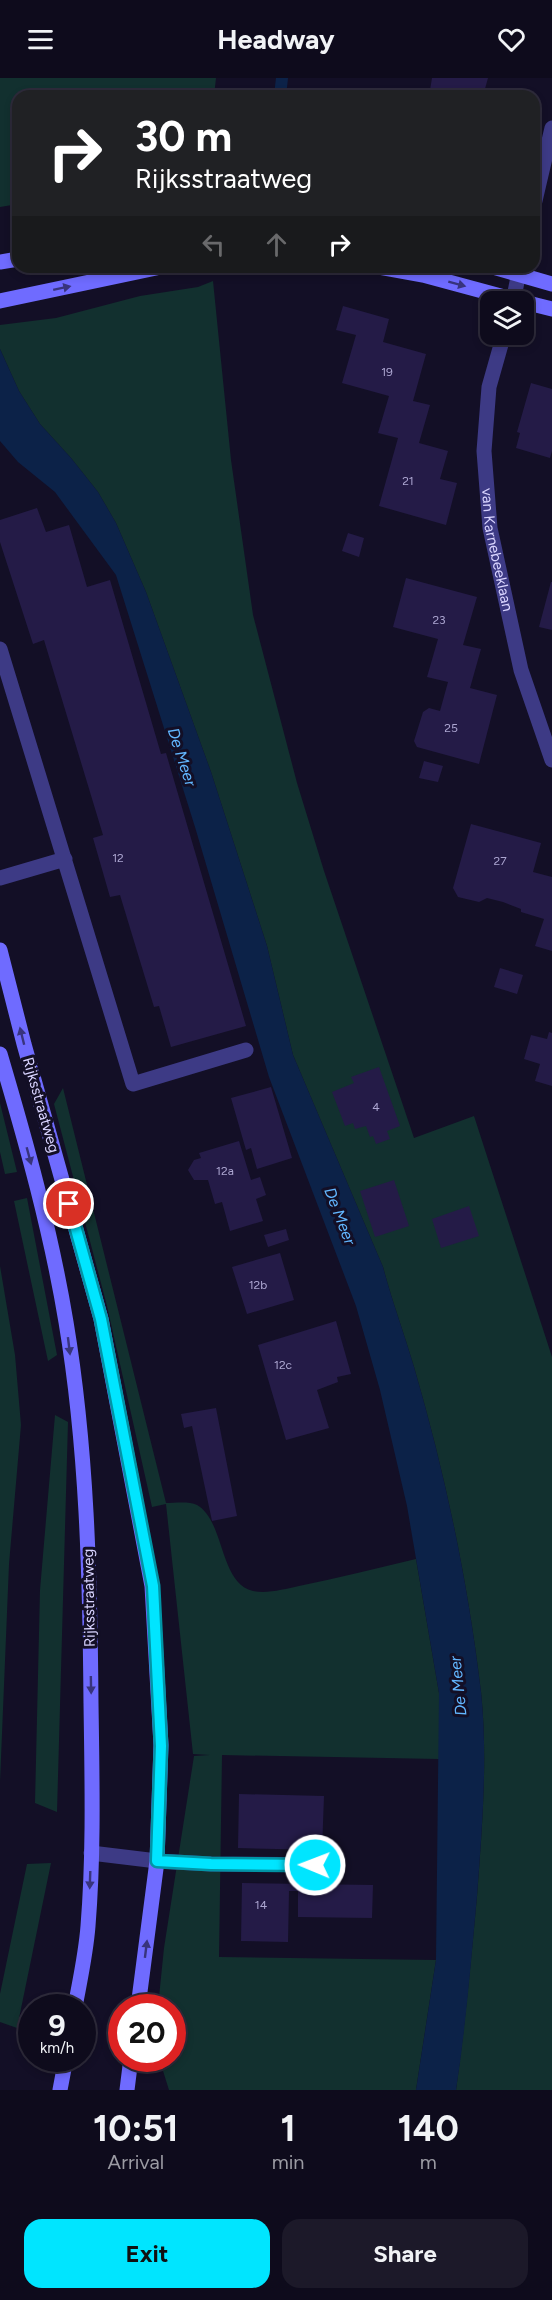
<!DOCTYPE html>
<style>
:root{--surface:#0e0b1c;--page:#1c1929;--text:#f1f3f6;--muted:#9b9ba3;--line:#2e2b3b;--accent:#00e5ff}
body{margin:0;font-family:Figtree,sans-serif;background:var(--page);color:var(--text);height:100vh;display:flex;flex-direction:column;font-size:22px;white-space:nowrap}
*{box-sizing:border-box;margin:0}
p{font-size:20px;color:var(--muted)}
.icon{flex:none;width:33px;height:33px;fill:none;stroke:currentColor;stroke-width:2;stroke-linecap:round;stroke-linejoin:round}
.map{position:relative;height:2012px;overflow:hidden}
.details{display:flex;flex-direction:column;background:var(--surface);flex:1}
.details>*{flex:none}
.banner{position:absolute;left:12px;top:12px;width:528px;height:183px;border-radius:18px;box-shadow:0 3px 9px #0003,0 0 0 2px var(--line);background:#202124;color:#fff;overflow:hidden}
.controls{position:absolute;left:480px;top:213px;display:grid;gap:12px}
.controls a{display:grid;place-items:center;width:54px;height:54px;border-radius:12px;background:var(--surface);box-shadow:0 3px 9px #0003,0 0 0 2px var(--line);font-size:30px}
.speed{position:absolute;left:18px;top:1916px;display:flex;gap:12px;font-size:30px;font-weight:700;text-align:center}
.speed>*{display:grid;place-content:center;width:78px;height:78px;border-radius:50%;background:var(--surface);box-shadow:0 3px 9px #0003,0 0 0 2px var(--line);line-height:1}
.speed small{font-size:15px;font-weight:400}
.speed .limit{border:9px solid #d22;background:#fff;color:#111}
.pin{position:absolute;display:grid;place-items:center;width:51px;height:51px;color:#fff;margin:-26px;border:3px solid #fff;border-radius:50%;box-shadow:0 2px 6px #0007}
.me{position:absolute;width:66px;margin:-33px;rotate:271deg;stroke-linejoin:round;filter:drop-shadow(0 0 4px #0008)}
.turn{display:flex;align-items:center;gap:21px;height:126px;padding:0 24px;font-size:27px}
.turn .icon{width:78px;height:78px;stroke-width:2.5}
.turn b{display:block;font-size:42px;line-height:51px}
.lanes{display:flex;align-items:center;height:57px;padding:0 24px;background:#0003;justify-content:center;gap:30px;direction:ltr}
.lanes .off{opacity:.35}
.eta{display:flex;justify-content:space-evenly;align-items:center;height:102px;text-align:center}
.eta b{font-size:36px;font-weight:700;line-height:42px}
.action{display:flex;gap:12px;margin-top:auto;padding:12px 24px}
.action a{flex:1;height:69px;border-radius:18px;background:var(--accent);color:#111;font-size:24px;font-weight:700;line-height:69px;text-align:center}
.action a+a{background:var(--page);color:var(--text)}
header{display:flex;justify-content:space-between;align-items:center;height:78px;padding:0 24px;background:var(--surface);font-size:27px;font-weight:700}
.map>svg:first-child{display:block}
.green{fill:#12302f}
.water{fill:#0c2248}
.lines{fill:none;stroke-linecap:round;stroke-linejoin:round}
.stream{stroke:#0c2248;stroke-width:12}
.building{fill:#241b47}
.lane{stroke:#3d3a85;stroke-width:15}
.street{stroke:#3d3a85;stroke-width:15}
.secondary{stroke:#6f6bff;stroke-width:15}
.oneway{fill:#38347d}
.route-casing{stroke:#0095a6;stroke-width:15}
.route{stroke:#00e5ff;stroke-width:10}
.labels{text-anchor:middle;dominant-baseline:central;stroke-width:6;stroke-linejoin:round;paint-order:stroke}
.number-label{font-size:12px;fill:#aca6d1}
.street-label{font-size:15px;fill:#d9d4ff;stroke:#130f26}
.water-label{font-size:16px;font-style:italic;fill:#62b6ff;stroke:#130f26}
</style>
<header><svg class="icon" aria-label="menu" viewBox="0 0 24 24"><path d="M4 6h16M4 12h16M4 18h16"/></svg>Headway<svg class="icon" aria-label="heart" viewBox="0 0 24 24"><path d="M12 20l-8-8c-3-5 5-10 8-4 3-6 11-1 8 4z"/></svg></header>
<div class="map">
<svg width="552" height="2012" viewBox="0 0 552 2012">
<rect width="100%" height="100%" fill="#130f26"/>
<path class="green" d="M 0,0 L 216,0 L 214,18 L 18,18 L 18,126 L 0,129 Z
M 213,203 L 231,382 L 253,537 L 297,705 L 324,793 L 414,1060 L 474,1038 L 552,1279 L 552,2012 L 456,2012 C 465,1948 471,1883 477,1818 C 482,1751 488,1681 481,1614 C 468,1504 445,1395 414,1289 C 404,1255 392,1223 383,1189 L 293,977 L 267,868 L 211,694 L 146,514 L 116,445 L 98,414 L 71,380 L 40,346 L 19,313 L 0,271 L 0,247 L 56,240 L 140,218 L 198,209 Z
M 63,1010 L 166,1425 C 175,1425 189,1423 197,1427 C 225,1443 219,1505 253,1513 C 267,1516 285,1511 299,1508 C 338,1500 377,1490 416,1481 L 439,1615 L 439,1681 L 222,1677 L 219,1879 L 436,1882 L 416,2012 L 169,2012 L 159,1980 L 172,1980 L 172,1929 L 158,1929 L 164,1870 L 194,1678 L 210,1677 L 193,1676 L 166,1426 L 152,1429 L 107,1228 L 54,1026 Z
M 0,1025 L 17,1094 L 5,1096 L 0,1074 Z
M 27,1120 L 57,1277 L 48,1283 L 14,1123 Z
M 0,1188 L 15,1277 L 21,1347 L 9,1486 L 0,1704 Z
M 55,1337 L 68,1344 L 57,1734 L 35,1725 L 40,1512 Z
M 51,1785 L 17,1950 L 0,1944 L 0,1916 L 27,1786 Z"/>
<path class="water" d="M 0,271 L 19,313 L 40,346 L 71,380 L 98,414 L 116,445 L 146,514 L 211,694 L 267,868 L 293,977 L 383,1189 C 392,1223 404,1255 414,1289 C 445,1395 468,1504 481,1614 C 488,1681 482,1751 477,1818 C 471,1883 466,1948 456,2012 L 416,2012 L 436,1882 L 439,1615 L 407,1428 L 380,1312 L 356,1228 L 269,999 L 195,749 L 116,497 L 55,414 L 18,384 L 0,363 Z"/>
<g class="lines">
<path class="stream" d="M 280,18 L 282,0"/>
</g>
<path class="building" d="M 432,0 L 488,0 L 483,18 L 429,18 Z
M 343,228 L 389,241 L 383,264 L 426,276 L 413,323 L 430,327 L 419,365 L 448,373 L 440,401 L 457,405 L 446,447 L 379,428 L 398,360 L 378,355 L 389,318 L 342,305 L 356,257 L 336,252 Z
M 531,305 L 552,311 L 552,373 L 550,380 L 516,370 L 520,355 L 517,354 Z
M 37,430 L 46,454 L 69,447 L 87,509 L 110,502 L 161,676 L 166,675 L 246,948 L 171,969 L 159,928 L 154,929 L 120,817 L 110,819 L 93,760 L 103,757 L 44,562 L 33,566 L 0,464 L 0,442 Z
M 348,455 L 364,460 L 359,479 L 342,473 Z
M 406,500 L 477,519 L 463,567 L 481,571 L 470,610 L 497,617 L 479,686 L 417,669 L 414,663 L 423,634 L 429,630 L 440,633 L 448,604 L 427,599 L 438,561 L 393,549 Z
M 551,504 L 552,504 L 552,552 L 539,549 Z
M 424,683 L 443,688 L 438,704 L 419,700 Z
M 471,746 L 541,765 L 533,794 L 552,799 L 552,873 L 535,868 L 544,841 L 521,834 L 521,831 L 503,824 L 487,820 L 479,824 L 458,819 L 453,810 Z
M 500,890 L 523,897 L 517,916 L 494,909 Z
M 549,954 L 552,955 L 552,1008 L 535,1003 L 540,986 L 524,981 L 531,957 L 547,961 Z
M 379,989 L 400,1048 L 387,1053 L 390,1061 L 376,1066 L 373,1058 L 370,1059 L 366,1048 L 355,1051 L 353,1045 L 345,1048 L 332,1014 L 354,1005 L 351,999 Z
M 271,1009 L 292,1080 L 257,1091 L 251,1070 L 246,1072 L 231,1020 Z
M 239,1063 L 251,1102 L 260,1099 L 266,1117 L 256,1121 L 263,1143 L 230,1153 L 222,1124 L 215,1126 L 208,1102 L 194,1102 L 188,1092 L 194,1082 L 201,1080 L 199,1075 Z
M 394,1102 L 409,1148 L 375,1159 L 360,1113 Z
M 469,1128 L 479,1158 L 441,1170 L 432,1141 Z
M 286,1151 L 289,1162 L 268,1169 L 264,1157 Z
M 280,1175 L 294,1222 L 247,1236 L 232,1189 Z
M 336,1243 L 351,1296 L 337,1299 L 338,1304 L 317,1312 L 329,1350 L 286,1362 L 258,1267 Z
M 216,1330 L 237,1438 L 212,1443 L 192,1348 L 184,1350 L 181,1336 Z
M 239,1716 L 324,1718 L 322,1772 L 238,1770 Z
M 242,1805 L 373,1807 L 372,1840 L 298,1839 L 298,1813 L 289,1813 L 288,1864 L 241,1863 Z"/>
<g class="lines">
<path class="lane" d="M 0,571 L 133,1006 L 246,972
M 0,800 L 65,781
M 91,1775 L 157,1783 L 211,1786 L 336,1787"/>
<g class="street">
<path d="M 534,127 L 552,50"/>
<path d="M 513,224 L 520,189"/>
<path id="s1" d="M 504,256 L 489,309 L 484,373 L 490,450 L 521,592 L 552,682"/>
</g>
<path class="secondary" d="M 0,184 L 18,181
M 379,189 L 423,197 L 523,224
M 493,189 L 552,206
M 0,223 L 161,189
M 524,224 L 552,231
M 0,872 L 24,966 L 101,1241 L 152,1508 L 161,1667 L 157,1783 L 138,1929
M 0,976 C 26,1064 51,1153 66,1244 C 87,1370 90,1498 91,1625 C 92,1699 94,1774 88,1848 C 86,1875 80,1902 75,1929
M 60,2012 L 66,1980
M 127,2012 L 131,1980"/>
</g>
<defs><path id="oneway-solid" d="M-6-.8H1V-3.2L6.5 0L1 3.2V.8H-6Z" transform="scale(1.5)"/></defs>
<g class="oneway">
<use href="#oneway-solid" transform="translate(457 206) rotate(15)"/>
<use href="#oneway-solid" transform="translate(62 210) rotate(-12)"/>
<use href="#oneway-solid" transform="translate(22 958) rotate(-104)"/>
<use href="#oneway-solid" transform="translate(29 1078) rotate(75)"/>
<use href="#oneway-solid" transform="translate(69 1268) rotate(83)"/>
<use href="#oneway-solid" transform="translate(91 1607) rotate(89)"/>
<use href="#oneway-solid" transform="translate(90 1802) rotate(92)"/>
<use href="#oneway-solid" transform="translate(146 1871) rotate(-83)"/>
</g>
<g class="lines">
<g class="route-casing">
<path id="route" d="M 69,1126 L 101,1241 L 153,1508 L 161,1668 L 157,1783 L 211,1786 L 315,1787"/>
</g>
<use href="#route" class="route"/>
</g>
<g class="labels">
<g class="number-label">
<text x="387" y="294">19</text>
<text x="408" y="403">21</text>
<text x="439" y="542">23</text>
<text x="451" y="650">25</text>
<text x="118" y="780">12</text>
<text x="500" y="783">27</text>
<text x="376" y="1029">4</text>
<text x="225" y="1093">12a</text>
<text x="258" y="1207">12b</text>
<text x="283" y="1287">12c</text>
<text x="261" y="1827">14</text>
</g>
<g class="street-label">
<text stroke="none"><textPath href="#s1" startOffset="219">van Karnebeeklaan</textPath></text>
<text transform="translate(41 1027) rotate(74)">Rijksstraatweg</text>
<text transform="translate(89 1520) rotate(-91)">Rijksstraatweg</text>
</g>
<g class="water-label">
<text transform="translate(182 679) rotate(72)">De Meer</text>
<text transform="translate(340 1138) rotate(69)">De Meer</text>
<text transform="translate(458 1608) rotate(-96)">De Meer</text>
</g>
</g>
</svg>
<div class="controls">
<a><svg class="icon" aria-label="layers" viewBox="0 0 24 24"><path d="M12 4l9 5-9 5-9-5zM3 14l9 5 9-5"/></svg></a>
</div>
<div class="speed"><div>9<small>km/h</small></div><div class="limit">20</div></div>
<div class="pin" style="left:69px;top:1126px;background:#d93025"><svg class="icon" aria-label="arrive" viewBox="0 0 24 24"><path d="M6 21V4h12l-3 4 3 4H6"/></svg></div>
<svg class="me" style="left:315px;top:1787px" viewBox="-20 -20 40 40"><circle r="17" fill="#00e5ff" stroke="#fff" stroke-width="3"/><path d="M0-11L8 9 0 5-8 9z" fill="#fff"/></svg>
<div class="banner">
<div class="turn"><svg class="icon" aria-label="right" viewBox="0 0 24 24"><path d="M7 20v-9h11M14 6l5 5-5 5"/></svg><div><b>30 m</b>Rijksstraatweg</div></div>
<div class="lanes"><svg class="icon off" aria-label="left" viewBox="0 0 24 24"><path d="M17 20v-9H6M10 6l-5 5 5 5"/></svg><svg class="icon off" aria-label="ahead" viewBox="0 0 24 24"><path d="M12 20V5M6 11l6-6 6 6"/></svg><svg class="icon" aria-label="right" viewBox="0 0 24 24"><path d="M7 20v-9h11M14 6l5 5-5 5"/></svg></div>
</div>
</div>
<section class="details">
<div class="eta">
<div><b>10:51</b><p>Arrival</p></div>
<div><b>1</b><p>min</p></div>
<div><b>140</b><p>m</p></div>
</div>
<div class="action"><a>Exit</a><a>Share</a></div>
</section>
